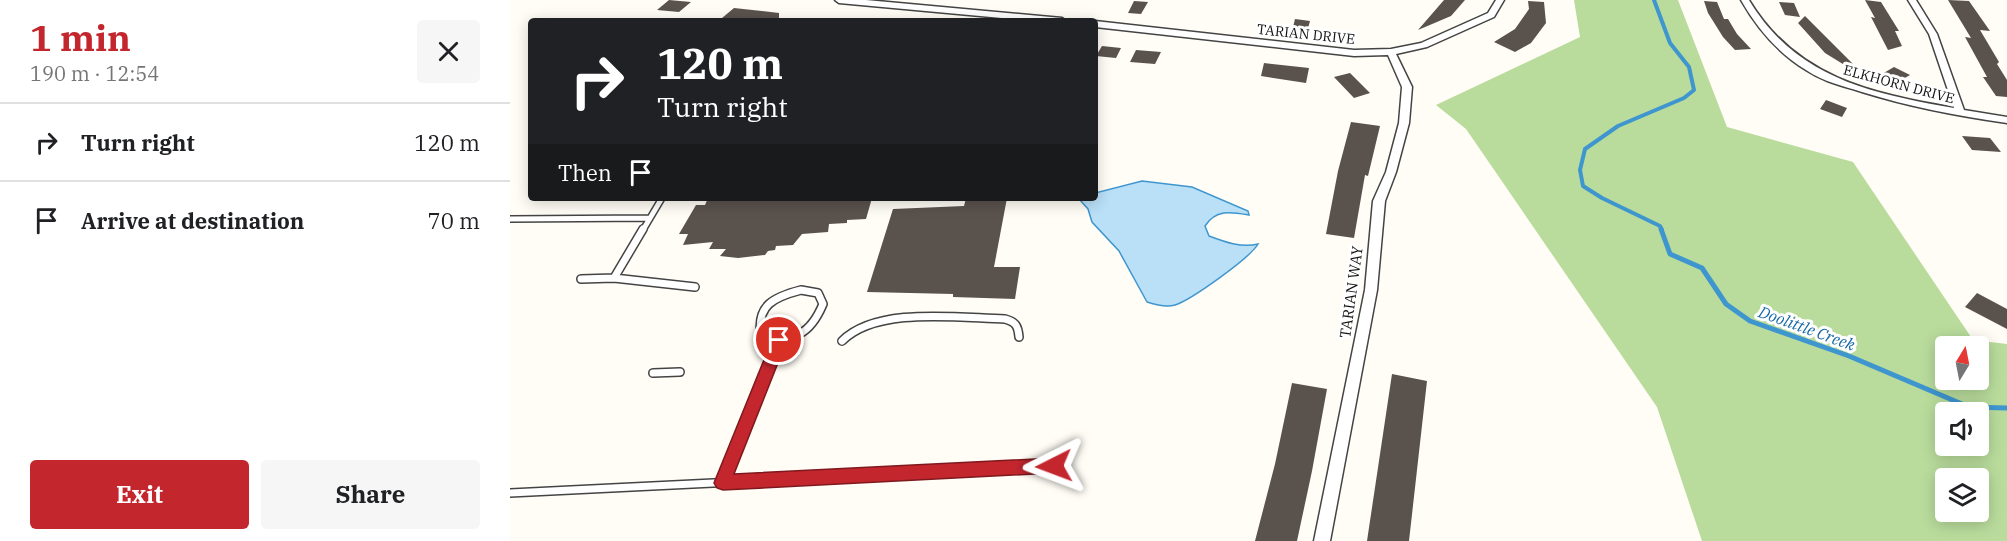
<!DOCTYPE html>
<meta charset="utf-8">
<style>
:root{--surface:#fff;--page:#f6f6f6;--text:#202124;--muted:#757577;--line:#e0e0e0;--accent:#c4262e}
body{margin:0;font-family:"IBM Plex Serif",serif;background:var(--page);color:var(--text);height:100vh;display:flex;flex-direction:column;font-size:22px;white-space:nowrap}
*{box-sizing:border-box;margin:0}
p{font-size:20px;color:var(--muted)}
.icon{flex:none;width:33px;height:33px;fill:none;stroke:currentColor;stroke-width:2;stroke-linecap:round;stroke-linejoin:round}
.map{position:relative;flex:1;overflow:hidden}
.details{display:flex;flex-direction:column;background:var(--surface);width:510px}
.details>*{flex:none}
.guide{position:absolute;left:18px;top:18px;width:570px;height:183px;border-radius:6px;box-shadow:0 3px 15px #0003;background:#202124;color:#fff;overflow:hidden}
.needle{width:39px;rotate:10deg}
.tools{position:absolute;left:1425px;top:336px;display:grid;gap:12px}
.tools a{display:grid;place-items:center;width:54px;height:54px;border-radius:6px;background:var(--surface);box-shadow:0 3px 15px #0003;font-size:30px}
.pin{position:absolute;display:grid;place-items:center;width:51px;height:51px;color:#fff;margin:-26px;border:3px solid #fff;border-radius:50%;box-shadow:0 2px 6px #0007}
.me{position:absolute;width:66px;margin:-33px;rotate:267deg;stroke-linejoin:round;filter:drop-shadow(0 0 4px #0008)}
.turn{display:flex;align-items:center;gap:21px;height:126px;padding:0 30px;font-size:27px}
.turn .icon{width:78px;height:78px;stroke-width:2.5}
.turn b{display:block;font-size:42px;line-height:51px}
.then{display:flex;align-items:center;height:57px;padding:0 30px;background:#0003;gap:12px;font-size:22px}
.round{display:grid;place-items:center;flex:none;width:63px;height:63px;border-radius:6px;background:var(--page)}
.summary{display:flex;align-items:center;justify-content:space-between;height:102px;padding:0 30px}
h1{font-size:36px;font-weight:800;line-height:45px;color:var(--accent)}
.cta{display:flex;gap:12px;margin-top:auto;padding:12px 30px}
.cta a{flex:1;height:69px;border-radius:6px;background:var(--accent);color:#fff;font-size:24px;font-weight:800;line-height:69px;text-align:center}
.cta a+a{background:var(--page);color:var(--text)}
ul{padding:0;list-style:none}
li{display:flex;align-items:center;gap:18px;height:78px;padding:0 30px;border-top:2px solid var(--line)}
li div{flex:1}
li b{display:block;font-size:22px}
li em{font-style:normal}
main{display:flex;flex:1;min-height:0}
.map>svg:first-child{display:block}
.forest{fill:#b9dc9c;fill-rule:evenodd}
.water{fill:#b9e0f7;stroke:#3f96cf;stroke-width:1.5}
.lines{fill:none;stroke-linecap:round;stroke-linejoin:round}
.stream-far1{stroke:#3f96cf;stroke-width:4}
.stream{stroke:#3f96cf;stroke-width:5}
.building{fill:#5a524d}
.lane-far1-casing{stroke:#444;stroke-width:8}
.lane-casing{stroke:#444;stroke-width:10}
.street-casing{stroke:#444;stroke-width:3}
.lane-far1{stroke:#fff;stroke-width:5}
.lane{stroke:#fff;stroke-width:7}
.street{fill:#fff;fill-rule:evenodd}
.route{fill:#c4262e;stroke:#7f191e;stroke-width:1.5}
.labels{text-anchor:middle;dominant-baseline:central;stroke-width:6;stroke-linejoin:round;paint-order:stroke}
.far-street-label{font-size:14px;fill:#111;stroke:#fff}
.street-label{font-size:15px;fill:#111;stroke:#fff}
.water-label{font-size:16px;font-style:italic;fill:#1768a6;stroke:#fff}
</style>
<main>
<section class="details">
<div class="summary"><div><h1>1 min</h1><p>190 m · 12:54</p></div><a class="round"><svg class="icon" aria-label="close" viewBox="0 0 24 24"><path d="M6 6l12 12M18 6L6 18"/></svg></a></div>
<ul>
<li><svg class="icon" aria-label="right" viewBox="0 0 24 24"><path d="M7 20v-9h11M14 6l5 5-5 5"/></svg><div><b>Turn right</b></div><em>120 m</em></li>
<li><svg class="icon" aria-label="arrive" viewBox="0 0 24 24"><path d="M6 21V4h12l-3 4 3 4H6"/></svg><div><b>Arrive at destination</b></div><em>70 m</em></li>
</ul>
<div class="cta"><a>Exit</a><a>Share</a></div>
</section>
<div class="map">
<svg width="1497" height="541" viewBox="0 0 1497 541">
<rect width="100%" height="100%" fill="#fffdf5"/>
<path class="forest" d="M 1064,0 L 1168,0 L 1217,127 L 1343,162 L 1463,340 L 1497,344 L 1497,541 L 1192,541 L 1147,407 L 956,129 L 926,105 L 1070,37 ZM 1436,346 L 1468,346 L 1468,380 L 1436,380 ZM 1436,412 L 1468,412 L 1468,446 L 1436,446 ZM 1436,478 L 1468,478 L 1468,512 L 1436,512 Z"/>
<path class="water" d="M 632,181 L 682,187 L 738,211 L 739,215 C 721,212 706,209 695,226 L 699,236 C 715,242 731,248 748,244 C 740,258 681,300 665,305 C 656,308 646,305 637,302 L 609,251 L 582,222 L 578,209 L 569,199 L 585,198 L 585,193 Z"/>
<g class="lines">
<path class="stream-far1" d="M 1144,0 L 1160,43 L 1179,67 L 1184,90 L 1174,98 L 1108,126 L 1075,149 L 1070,170 L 1073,186 L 1092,198 L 1150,226 L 1152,230"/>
<path class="stream" d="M 1151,229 L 1160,254 L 1192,268 L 1216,304 L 1240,321 L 1339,356 L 1459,407 L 1497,408"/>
</g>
<path class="building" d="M 159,0 L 181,2 L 169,12 L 147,10 Z
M 934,0 L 955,0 L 941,16 L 908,30 Z
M 1355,0 L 1371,2 L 1389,31 L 1385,31 L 1392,46 L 1378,50 L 1361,17 L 1365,18 Z
M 1438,0 L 1459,1 L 1480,31 L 1470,30 L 1489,62 L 1487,64 L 1497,80 L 1497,97 L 1486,96 L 1473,77 L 1477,77 L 1455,37 L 1461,38 Z
M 624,1 L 638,2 L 631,14 L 618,13 Z
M 1018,1 L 1034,2 L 1036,23 L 1021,43 L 1005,52 L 984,42 L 1005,29 L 1019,9 Z
M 1194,1 L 1207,2 L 1214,19 L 1218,19 L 1227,34 L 1241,49 L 1225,50 L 1213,37 L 1198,13 Z
M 1269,2 L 1284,3 L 1290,17 L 1275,15 Z
M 224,8 L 269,13 L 269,21 L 212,18 Z
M 1295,16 L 1344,65 L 1341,69 L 1315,53 L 1288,23 Z
M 785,19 L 800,21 L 797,32 L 782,31 Z
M 592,46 L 611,48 L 606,58 L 586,56 Z
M 626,50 L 651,52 L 645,64 L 620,62 Z
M 754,63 L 799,68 L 796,83 L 751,76 Z
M 1384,67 L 1400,75 L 1388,82 L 1372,74 Z
M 840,73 L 860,93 L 844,98 L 824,77 Z
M 1316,100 L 1337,108 L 1332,117 L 1310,109 Z
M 841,122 L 870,126 L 858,176 L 855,175 L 844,238 L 816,234 L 828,171 Z
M 1452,136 L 1480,138 L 1491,152 L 1462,150 Z
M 198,198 L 362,198 L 356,219 L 337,220 L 337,223 L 319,224 L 318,232 L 292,234 L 283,245 L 266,246 L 265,250 L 258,251 L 255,255 L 228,258 L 210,256 L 216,249 L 199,249 L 203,242 L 173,245 L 178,234 L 169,234 L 186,205 L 195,205 Z
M 456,198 L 497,198 L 484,267 L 510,267 L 505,299 L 443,297 L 443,294 L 357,292 L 383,209 L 454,206 Z
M 1467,293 L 1497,309 L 1497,329 L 1455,307 Z
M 882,374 L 917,381 L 899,541 L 857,541 Z
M 782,383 L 817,389 L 802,471 L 787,541 L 745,541 L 765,464 Z"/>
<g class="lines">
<g class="lane-far1-casing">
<path id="lane-far1" d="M 0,219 L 140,218
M 133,230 L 152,198"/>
</g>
<g class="lane-casing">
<path id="lane" d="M 104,278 L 133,229
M 71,279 L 104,278 L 185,287
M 291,290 L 308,293 L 313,304 C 300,335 284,342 251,336 C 246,305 264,297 291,290 Z
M 332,341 C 367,306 449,318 495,319 C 506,322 508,326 509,337
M 143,373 L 170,372
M 213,483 L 269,340
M 0,493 L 545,466"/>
</g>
<g class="street-casing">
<path id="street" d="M 325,0 L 356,0 L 552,18 L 556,21 L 524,21 L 329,3 Z
M 986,0 L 994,0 L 984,17 L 917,47 L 886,54 L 902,87 L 899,123 L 886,172 L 875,201 L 867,290 L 820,541 L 804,541 L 855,290 L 863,201 L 876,172 L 889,123 L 892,87 L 878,55 L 844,56 L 585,27 L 585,21 L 844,50 L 881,49 L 911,43 L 978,13 Z
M 1231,0 L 1239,0 C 1286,78 1360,93 1444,108 L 1419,34 L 1398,0 L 1406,0 L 1427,34 L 1454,110 L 1497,117 L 1497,123 C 1448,116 1400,107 1352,92 C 1333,86 1314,82 1296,70 C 1268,53 1247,28 1231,0 Z"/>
</g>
<use href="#lane-far1" class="lane-far1"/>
<use href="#lane" class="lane"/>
<use href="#street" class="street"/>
</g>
<path class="route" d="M 269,334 L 274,336 L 277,340 L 224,474 L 544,458 L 550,460 L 553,466 L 550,471 L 544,473 L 213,490 L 207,488 L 204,483 L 262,340 L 264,336 Z"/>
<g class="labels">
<g class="far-street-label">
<text transform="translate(796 34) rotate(6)">TARIAN DRIVE</text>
<text transform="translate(1389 84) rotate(15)">ELKHORN DRIVE</text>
</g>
<g class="street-label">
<text transform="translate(841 292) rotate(-82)">TARIAN WAY</text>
</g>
<g class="water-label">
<text transform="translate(1297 328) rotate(20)">Doolittle Creek</text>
</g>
</g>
</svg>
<div class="tools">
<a><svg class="needle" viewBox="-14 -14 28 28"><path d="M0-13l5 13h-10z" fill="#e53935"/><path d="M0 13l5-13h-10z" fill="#757577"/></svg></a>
<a><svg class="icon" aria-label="sound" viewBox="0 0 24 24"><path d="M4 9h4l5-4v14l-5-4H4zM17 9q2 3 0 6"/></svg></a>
<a><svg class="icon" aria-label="layers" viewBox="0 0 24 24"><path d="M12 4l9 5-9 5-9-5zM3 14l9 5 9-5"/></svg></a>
</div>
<div class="pin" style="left:269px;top:340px;background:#d93025"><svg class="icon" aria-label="arrive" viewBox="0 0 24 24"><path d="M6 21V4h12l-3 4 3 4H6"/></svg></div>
<svg class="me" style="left:544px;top:466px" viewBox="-20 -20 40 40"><path d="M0-17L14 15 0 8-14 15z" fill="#c4262e" stroke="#fff" stroke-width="4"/></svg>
<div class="guide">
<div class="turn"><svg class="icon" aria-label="right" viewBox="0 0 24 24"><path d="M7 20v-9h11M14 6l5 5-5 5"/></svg><div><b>120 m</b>Turn right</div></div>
<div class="then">Then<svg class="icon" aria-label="arrive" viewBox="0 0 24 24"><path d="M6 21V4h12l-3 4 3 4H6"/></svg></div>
</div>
</div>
</main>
